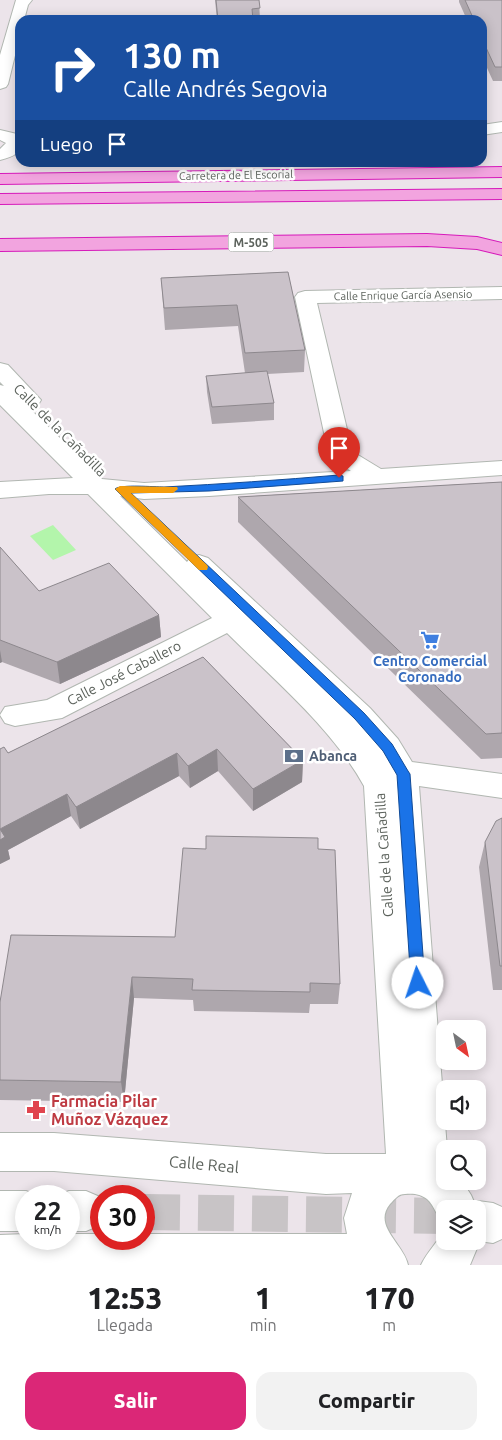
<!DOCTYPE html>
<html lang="es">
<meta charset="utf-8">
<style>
:root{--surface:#fff;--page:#f2f2f2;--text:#202124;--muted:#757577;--accent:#db2777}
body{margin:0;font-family:Ubuntu,sans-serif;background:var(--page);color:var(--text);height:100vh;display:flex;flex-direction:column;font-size:19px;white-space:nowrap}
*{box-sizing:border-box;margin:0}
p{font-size:16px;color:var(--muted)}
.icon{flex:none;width:28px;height:28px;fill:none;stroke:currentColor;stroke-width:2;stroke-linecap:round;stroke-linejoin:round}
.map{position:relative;height:1265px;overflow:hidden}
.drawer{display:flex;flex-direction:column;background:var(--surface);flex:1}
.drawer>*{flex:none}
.top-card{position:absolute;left:15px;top:15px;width:472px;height:152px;border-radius:15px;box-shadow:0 2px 12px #0003;background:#1a4fa0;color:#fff;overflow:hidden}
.needle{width:32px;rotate:147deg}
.fabs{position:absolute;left:436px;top:1020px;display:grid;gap:10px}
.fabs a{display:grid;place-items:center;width:50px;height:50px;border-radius:10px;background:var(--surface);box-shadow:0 2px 12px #0003;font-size:25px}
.speed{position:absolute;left:15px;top:1185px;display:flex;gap:10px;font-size:25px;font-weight:700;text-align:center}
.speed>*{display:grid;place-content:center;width:65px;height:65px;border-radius:50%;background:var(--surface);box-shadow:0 2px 12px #0003;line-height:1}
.speed small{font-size:12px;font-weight:400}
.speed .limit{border:8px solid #d22;background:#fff;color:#111}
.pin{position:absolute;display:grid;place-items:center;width:42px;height:42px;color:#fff;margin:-51px -21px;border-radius:50% 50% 50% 0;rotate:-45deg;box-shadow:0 0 5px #0007}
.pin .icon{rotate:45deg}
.me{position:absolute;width:55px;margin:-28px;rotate:356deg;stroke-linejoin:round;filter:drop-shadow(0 0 4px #0008)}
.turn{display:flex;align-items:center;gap:18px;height:105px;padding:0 25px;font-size:22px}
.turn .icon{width:65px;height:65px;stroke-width:2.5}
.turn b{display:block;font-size:35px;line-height:42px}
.then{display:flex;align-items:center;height:48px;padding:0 25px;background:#0003;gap:10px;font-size:19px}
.eta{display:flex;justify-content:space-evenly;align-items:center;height:85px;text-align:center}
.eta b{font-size:30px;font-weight:800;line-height:35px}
.primary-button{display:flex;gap:10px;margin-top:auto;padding:10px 25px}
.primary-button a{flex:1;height:58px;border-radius:15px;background:var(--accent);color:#fff;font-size:20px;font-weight:800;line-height:58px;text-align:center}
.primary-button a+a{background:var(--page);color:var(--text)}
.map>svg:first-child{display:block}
.water{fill:#b3f5ab}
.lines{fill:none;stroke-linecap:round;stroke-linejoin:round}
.tertiary-tunnel{stroke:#c8c4c6;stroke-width:36;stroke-dasharray:36 18;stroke-linecap:butt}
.pedestrian-casing{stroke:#b1b7b1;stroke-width:2}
.minor-casing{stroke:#b1b7b1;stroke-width:2}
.tertiary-casing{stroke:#b1b7b1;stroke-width:2}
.trunk-casing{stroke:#d61aba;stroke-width:2}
.pedestrian{fill:#fff;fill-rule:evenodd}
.minor{fill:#fff;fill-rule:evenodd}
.tertiary{fill:#fff;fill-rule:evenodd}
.trunk{fill:#f2a4df;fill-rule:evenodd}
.wall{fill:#aea7ad}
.shaded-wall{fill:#8d888d}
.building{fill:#cac2c9;stroke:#8d888d}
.route{fill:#1a73e8;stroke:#114b97}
.slow{fill:#f59e0b}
.labels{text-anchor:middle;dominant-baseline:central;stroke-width:5;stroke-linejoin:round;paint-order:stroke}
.far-street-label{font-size:11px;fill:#5c625c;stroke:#fff}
.shield{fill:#fff;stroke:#8d918d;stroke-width:1}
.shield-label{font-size:12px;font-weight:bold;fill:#5c625c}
.street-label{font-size:14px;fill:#5c625c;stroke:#fff}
.shop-label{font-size:14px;font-weight:bold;fill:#366cbe;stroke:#fff}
.service-label{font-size:14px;font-weight:bold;fill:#4e5e75;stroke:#fff;text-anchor:start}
.near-health-label{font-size:16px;font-weight:bold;fill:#be3a42;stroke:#fff;text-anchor:start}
.near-street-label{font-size:16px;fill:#5c625c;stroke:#fff}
</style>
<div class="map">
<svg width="502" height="1265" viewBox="0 0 502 1265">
<rect width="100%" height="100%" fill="#ece4ea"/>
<path class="water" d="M 53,525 L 76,550 L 53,560 L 30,536 Z"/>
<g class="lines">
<path class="tertiary-tunnel" d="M 144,1212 L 445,1216"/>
<g class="pedestrian-casing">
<path id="pedestrian" d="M 478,1201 L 493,1203 L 502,1207 L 502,1239 L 493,1243 L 478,1241 L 478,1209 L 463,1209 Z"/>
</g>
<g class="minor-casing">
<path id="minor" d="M 16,0 L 32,0 L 28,5 L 24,20 L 20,20 L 20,35 L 8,84 L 6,87 L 0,89 L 0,55 Z
M 502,122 L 502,132 L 482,135 L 482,125 Z
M 0,130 L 17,134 L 20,137 C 20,154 16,156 0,160 L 0,149 L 6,143 L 0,140 Z
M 502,287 L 502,299 L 317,303 L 350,442 L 358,455 L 381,469 L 502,461 L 502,475 L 209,496 L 144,499 L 120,496 L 187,562 L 190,558 L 199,555 L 208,558 L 370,708 L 398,739 L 412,762 L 502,774 L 502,798 L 419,786 L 447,1149 L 445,1149 L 445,1181 L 462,1181 L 471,1195 L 477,1209 L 445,1209 L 445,1224 C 437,1218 435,1206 427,1199 C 421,1194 413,1193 405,1194 C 398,1194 395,1199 390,1204 C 372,1226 404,1244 408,1265 L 0,1265 L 0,1235 L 26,1234 L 26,1239 L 69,1239 L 69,1234 L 101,1234 L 101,1239 L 144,1239 L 144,1234 L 347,1234 L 344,1218 L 352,1193 L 326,1194 L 54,1171 L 0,1171 L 0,1133 L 54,1133 L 326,1154 L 386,1154 L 364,786 C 332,728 274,680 227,633 L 62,718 L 15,726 L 5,723 L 0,715 L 5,707 L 47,700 L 212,618 L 88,494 L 49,494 L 0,498 L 0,482 L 73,478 L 0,405 L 0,385 L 4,386 L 0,382 L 0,363 L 8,365 L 41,400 L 38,405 L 27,406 L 102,479 L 144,483 L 351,471 L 342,465 L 326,442 L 295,297 L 298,293 L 305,291 Z
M 445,1228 L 445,1241 L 478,1241 L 478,1234 L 480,1241 L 470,1265 L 421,1265 C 428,1250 438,1243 445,1228 Z"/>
</g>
<g class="tertiary-casing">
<path id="tertiary" d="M 0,1191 L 26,1191 L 39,1196 L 26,1196 L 26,1231 L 0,1231 Z
M 69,1191 L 86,1191 L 100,1197 L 100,1225 L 86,1231 L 69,1231 L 69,1196 L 56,1196 Z"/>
</g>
<g class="trunk-casing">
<path id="trunk" d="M 502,167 L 502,177 L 0,184 L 0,174 Z
M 502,189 L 502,199 L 0,204 L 0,194 Z
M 427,234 L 477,237 L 502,243 L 502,255 L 477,249 L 427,246 L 0,251 L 0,239 Z"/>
</g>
<use href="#pedestrian" class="pedestrian"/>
<use href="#minor" class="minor"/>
<use href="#tertiary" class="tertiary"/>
<use href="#trunk" class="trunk"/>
</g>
<path class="wall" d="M 215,0 L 259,0 L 260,20 L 217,20 Z
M 459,0 L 502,0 L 502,81 L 493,81 L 482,57 L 482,20 L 467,20 L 459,2 Z
M 288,272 L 305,350 L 304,372 L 267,374 L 274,403 L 274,420 L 212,424 L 207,392 L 206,376 L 245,373 L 238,326 L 165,330 L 161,278 Z
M 502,482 L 502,758 L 481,759 L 238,522 L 238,497 Z
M 0,547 L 39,591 L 159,615 L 161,637 L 60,684 L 2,662 L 0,663 Z
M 203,657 L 303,760 L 302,782 L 253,811 L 218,771 L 190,788 L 179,776 L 80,829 L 71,816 L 8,850 L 10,859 L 0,864 L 8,753 Z
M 502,818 L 502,990 L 493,990 L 479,867 L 485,842 Z
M 206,849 L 318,849 L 340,984 L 338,1004 L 310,1004 L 309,1013 L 194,1011 L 193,1000 L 134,998 L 124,1102 L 0,1100 L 0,1002 L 175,937 Z"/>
<path class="shaded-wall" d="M 159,615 L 161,637 L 60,684 L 57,662 Z
M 0,650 L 2,662 L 0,663 Z
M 217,749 L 218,771 L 190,788 L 188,766 Z
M 177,753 L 179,776 L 80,829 L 76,807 Z
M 303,760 L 302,782 L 253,811 L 253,789 Z
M 67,794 L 71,816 L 8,850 L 10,859 L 0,864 L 0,829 Z
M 132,977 L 134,998 L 124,1102 L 121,1082 Z"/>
<path class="building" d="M 216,0 L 259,0 L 260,8 L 252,9 L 253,20 L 218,20 Z
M 465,0 L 502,0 L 502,67 L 495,67 L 482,39 L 482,20 L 474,20 Z
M 288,272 L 305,350 L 245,353 L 237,305 L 164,308 L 161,278 Z
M 267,371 L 274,403 L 212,407 L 206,376 Z
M 502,482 L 502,733 L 486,734 L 238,497 Z
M 0,547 L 39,591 L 109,563 L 159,615 L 57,662 L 0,640 Z
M 203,657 L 303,760 L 253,789 L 217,749 L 188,766 L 177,753 L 76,807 L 67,794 L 0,829 L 5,837 L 0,840 L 0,749 L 4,747 L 8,753 Z
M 502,818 L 502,966 L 500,966 L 485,842 L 496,821 Z
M 206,836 L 318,838 L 318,849 L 335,850 L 340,984 L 310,983 L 310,992 L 192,990 L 193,979 L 132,977 L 121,1082 L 0,1080 L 0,1002 L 11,935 L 175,937 L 183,848 L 206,849 Z"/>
<path class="route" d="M 339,475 L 343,476 L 343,481 L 209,491 L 131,493 L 364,713 L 392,744 L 408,771 L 410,774 L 425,983 L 423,987 L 418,989 L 413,987 L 411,983 L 397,775 L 383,751 L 355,719 L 115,489 C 121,484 154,487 164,487 C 222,484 281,480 339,475 Z"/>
<path class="slow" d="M 120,486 L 177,487 L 178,489 L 173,493 L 131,493 L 207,565 L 208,567 L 207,570 L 199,570 L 117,491 L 115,489 Z"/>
<defs>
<g id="supermarket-bare" transform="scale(1.5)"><path d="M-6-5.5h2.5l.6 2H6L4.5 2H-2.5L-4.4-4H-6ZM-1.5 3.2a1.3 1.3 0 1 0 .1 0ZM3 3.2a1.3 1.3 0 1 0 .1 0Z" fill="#3f7fe0" stroke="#fff" stroke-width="2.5" paint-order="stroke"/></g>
<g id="bank-bare" transform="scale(1.5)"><path d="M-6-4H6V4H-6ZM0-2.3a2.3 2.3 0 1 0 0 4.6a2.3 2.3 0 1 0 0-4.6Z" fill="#5c6f8a" stroke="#fff" stroke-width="2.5" paint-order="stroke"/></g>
<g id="pharmacy-bare" transform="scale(1.5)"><path d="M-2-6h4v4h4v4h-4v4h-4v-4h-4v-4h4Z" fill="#e0444e" stroke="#fff" stroke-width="2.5" paint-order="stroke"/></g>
</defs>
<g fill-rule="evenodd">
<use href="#supermarket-bare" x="430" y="640"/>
<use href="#bank-bare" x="294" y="756"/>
<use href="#pharmacy-bare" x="36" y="1110"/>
</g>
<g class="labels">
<g class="far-street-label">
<text transform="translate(236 175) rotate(-1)">Carretera de El Escorial</text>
<text transform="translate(403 295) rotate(-1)">Calle Enrique García Asensio</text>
</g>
<rect class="shield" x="228.5" y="232.5" width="45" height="19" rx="4"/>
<g class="shield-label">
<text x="251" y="242">M-505</text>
</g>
<g class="street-label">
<text transform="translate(60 430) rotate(45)">Calle de la Cañadilla</text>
<text transform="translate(124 673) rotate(-27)">Calle José Caballero</text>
<text transform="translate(384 855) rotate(-94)">Calle de la Cañadilla</text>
</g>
<g class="shop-label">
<text x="430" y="661">Centro Comercial<tspan x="430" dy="16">Coronado</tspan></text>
</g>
<g class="service-label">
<text x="309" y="756">Abanca</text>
</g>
<g class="near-health-label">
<text x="51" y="1101">Farmacia Pilar<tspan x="51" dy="18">Muñoz Vázquez</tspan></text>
</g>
<g class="near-street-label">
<text transform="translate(204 1164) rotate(5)">Calle Real</text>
</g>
</g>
</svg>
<div class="fabs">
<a><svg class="needle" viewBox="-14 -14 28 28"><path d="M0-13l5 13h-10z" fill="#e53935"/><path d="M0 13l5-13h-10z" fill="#757577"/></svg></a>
<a><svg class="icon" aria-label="sound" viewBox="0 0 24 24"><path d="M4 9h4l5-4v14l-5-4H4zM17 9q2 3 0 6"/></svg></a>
<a><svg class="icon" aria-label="search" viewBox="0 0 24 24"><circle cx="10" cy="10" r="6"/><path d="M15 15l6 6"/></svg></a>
<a><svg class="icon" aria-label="layers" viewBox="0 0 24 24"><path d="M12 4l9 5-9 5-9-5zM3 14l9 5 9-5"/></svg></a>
</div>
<div class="speed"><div>22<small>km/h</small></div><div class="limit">30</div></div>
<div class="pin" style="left:339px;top:478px;background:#d93025"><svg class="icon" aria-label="arrive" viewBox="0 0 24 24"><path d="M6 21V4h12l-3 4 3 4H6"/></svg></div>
<svg class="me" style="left:418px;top:983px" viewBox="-20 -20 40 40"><circle r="19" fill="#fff"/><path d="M0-13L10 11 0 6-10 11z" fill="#1a73e8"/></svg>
<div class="top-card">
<div class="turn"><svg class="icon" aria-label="right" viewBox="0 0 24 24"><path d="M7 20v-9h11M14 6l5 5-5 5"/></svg><div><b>130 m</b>Calle Andrés Segovia</div></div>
<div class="then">Luego<svg class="icon" aria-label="arrive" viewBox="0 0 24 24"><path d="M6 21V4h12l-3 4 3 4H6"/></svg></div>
</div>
</div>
<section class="drawer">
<div class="eta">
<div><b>12:53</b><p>Llegada</p></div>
<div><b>1</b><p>min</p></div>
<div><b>170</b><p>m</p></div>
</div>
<div class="primary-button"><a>Salir</a><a>Compartir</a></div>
</section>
